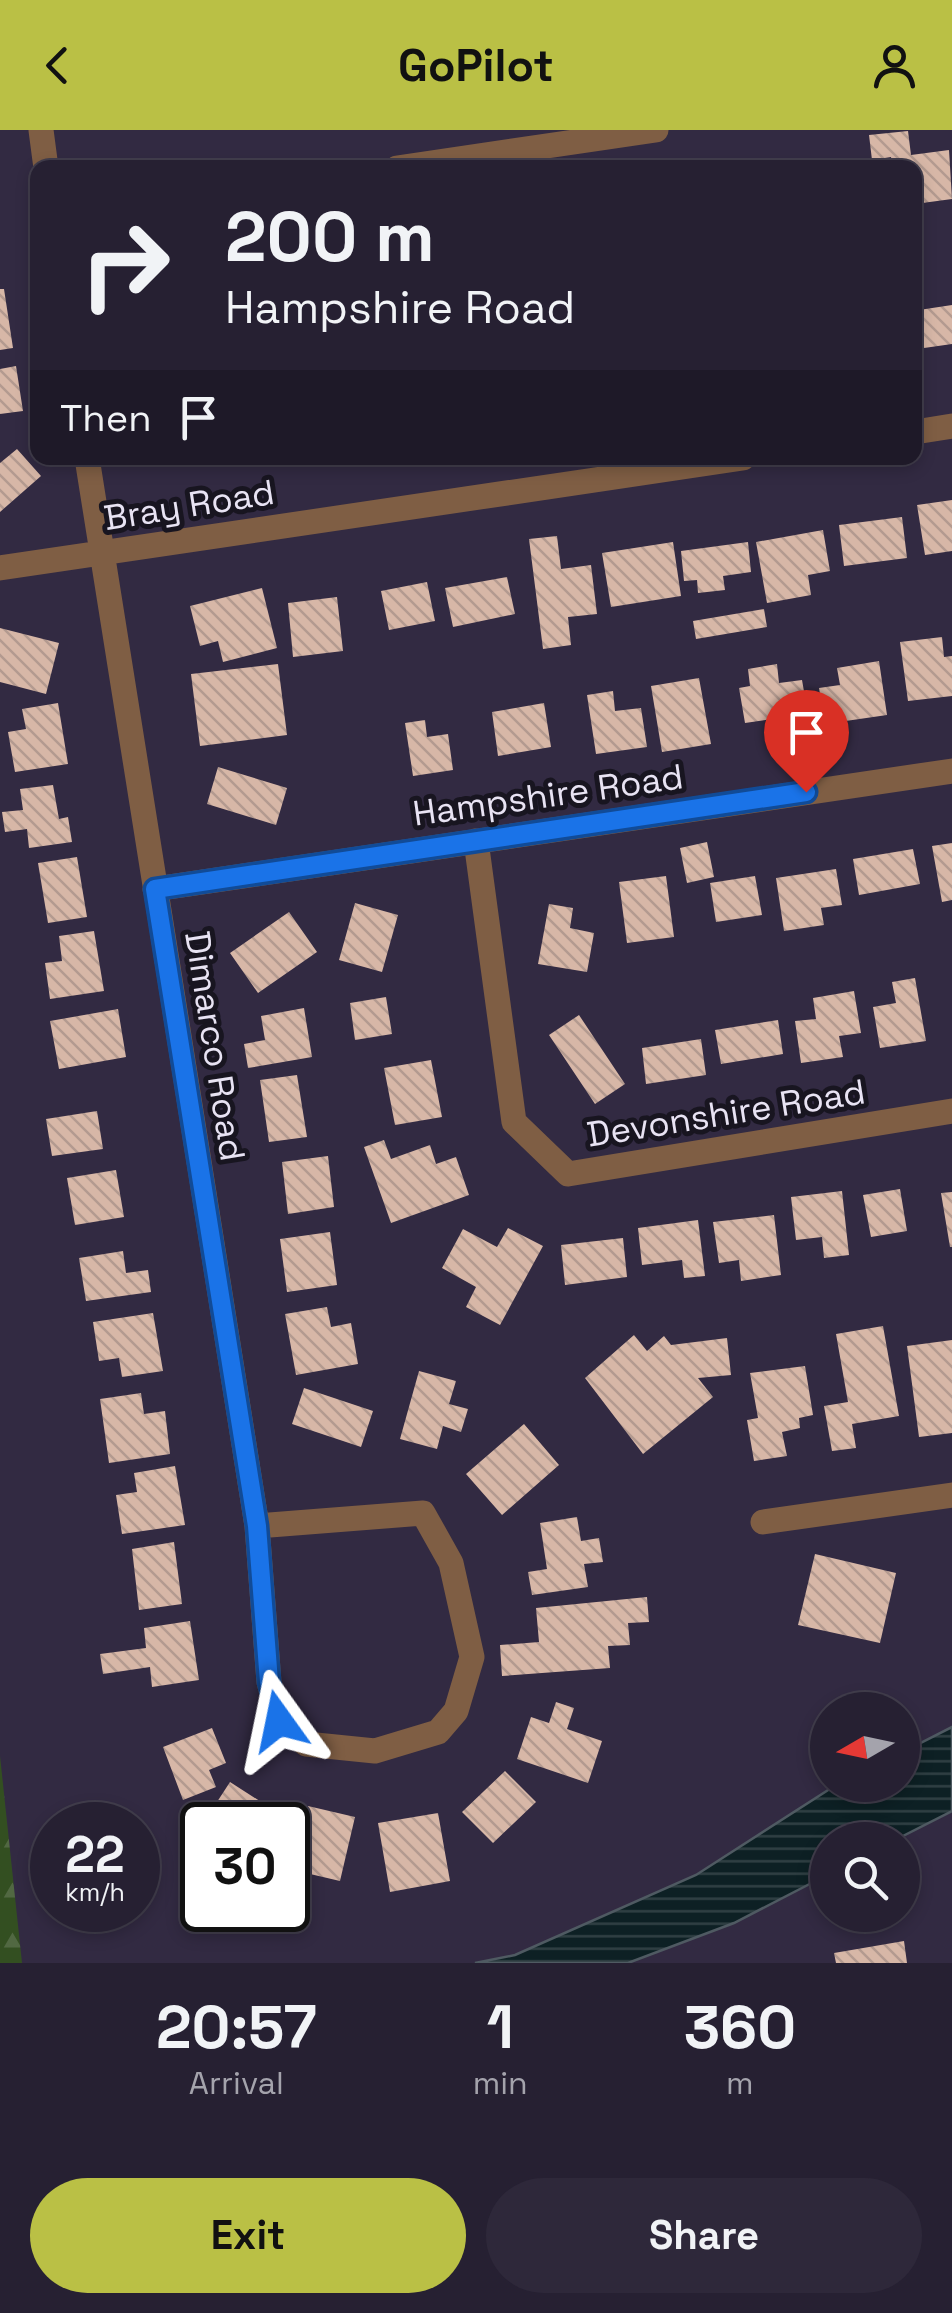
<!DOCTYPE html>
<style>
:root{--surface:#262032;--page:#2e283a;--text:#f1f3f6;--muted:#a4a3ac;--line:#423e4d;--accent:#bac045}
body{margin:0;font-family:"Space Grotesk",sans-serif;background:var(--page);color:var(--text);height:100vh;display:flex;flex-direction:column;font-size:38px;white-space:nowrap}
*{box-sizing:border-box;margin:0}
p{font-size:32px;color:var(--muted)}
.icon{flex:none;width:55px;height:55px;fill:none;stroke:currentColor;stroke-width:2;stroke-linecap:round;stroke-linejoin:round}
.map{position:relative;height:1833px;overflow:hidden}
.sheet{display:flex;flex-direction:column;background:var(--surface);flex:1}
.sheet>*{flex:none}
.guide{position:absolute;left:30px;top:30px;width:892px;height:305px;border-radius:20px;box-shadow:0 5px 15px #0003,0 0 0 2px var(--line);background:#262032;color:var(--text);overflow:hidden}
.needle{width:65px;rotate:261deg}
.buttons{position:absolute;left:810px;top:1562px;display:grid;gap:20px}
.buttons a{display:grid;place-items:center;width:110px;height:110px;border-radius:50%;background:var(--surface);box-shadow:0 5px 15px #0003,0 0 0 2px var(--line);font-size:50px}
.speed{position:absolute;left:30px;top:1672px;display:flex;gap:20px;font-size:50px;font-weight:700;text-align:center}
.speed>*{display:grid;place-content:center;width:130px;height:130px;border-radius:50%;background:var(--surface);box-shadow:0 5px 15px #0003,0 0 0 2px var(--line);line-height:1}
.speed small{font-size:25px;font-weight:400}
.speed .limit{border:5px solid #111;border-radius:15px;background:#fff;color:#111}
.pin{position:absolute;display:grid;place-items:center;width:85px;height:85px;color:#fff;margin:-102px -42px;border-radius:50% 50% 50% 0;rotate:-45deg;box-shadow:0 0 10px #0007}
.pin .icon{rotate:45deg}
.me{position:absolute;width:110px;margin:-55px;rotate:348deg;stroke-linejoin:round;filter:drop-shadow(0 0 8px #0008)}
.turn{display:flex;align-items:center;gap:35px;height:210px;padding:0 30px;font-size:45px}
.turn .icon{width:130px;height:130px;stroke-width:2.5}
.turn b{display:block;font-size:70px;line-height:85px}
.then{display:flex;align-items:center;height:95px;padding:0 30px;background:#0003;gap:20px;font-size:38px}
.eta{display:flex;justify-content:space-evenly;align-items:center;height:170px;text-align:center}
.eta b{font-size:60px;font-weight:700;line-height:70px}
.cta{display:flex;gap:20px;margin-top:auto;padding:20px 30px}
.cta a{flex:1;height:115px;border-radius:60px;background:var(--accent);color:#111;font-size:40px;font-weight:700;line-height:115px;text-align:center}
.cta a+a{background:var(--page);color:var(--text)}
header{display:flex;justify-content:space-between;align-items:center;height:130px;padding:0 30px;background:var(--accent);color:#111;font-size:45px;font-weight:700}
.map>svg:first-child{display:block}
.forest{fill:url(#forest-firs)}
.water{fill:url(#water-rules);stroke:#4f5a62;stroke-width:2.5}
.building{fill:url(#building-back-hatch)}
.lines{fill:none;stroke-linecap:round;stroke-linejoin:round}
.street{stroke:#7f5e44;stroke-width:25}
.route-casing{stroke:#114b97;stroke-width:25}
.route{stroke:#1a73e8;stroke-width:18}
.labels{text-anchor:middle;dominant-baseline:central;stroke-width:10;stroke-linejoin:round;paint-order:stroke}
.street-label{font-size:35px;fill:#e8e3f3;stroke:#181520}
</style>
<header><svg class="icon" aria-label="back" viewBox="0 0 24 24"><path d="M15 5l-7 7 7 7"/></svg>GoPilot<svg class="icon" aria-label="person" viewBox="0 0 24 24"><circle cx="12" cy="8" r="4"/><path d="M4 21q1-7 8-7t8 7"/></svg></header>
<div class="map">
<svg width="952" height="1833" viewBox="0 0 952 1833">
<defs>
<pattern id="forest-firs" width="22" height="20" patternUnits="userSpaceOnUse" patternTransform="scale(2.5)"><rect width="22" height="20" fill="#334f21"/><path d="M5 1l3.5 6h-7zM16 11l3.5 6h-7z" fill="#516842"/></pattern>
<pattern id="water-rules" width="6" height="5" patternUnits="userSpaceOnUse" patternTransform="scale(2.5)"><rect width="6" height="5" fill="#0d2024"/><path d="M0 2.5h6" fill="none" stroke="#304044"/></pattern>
<pattern id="building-back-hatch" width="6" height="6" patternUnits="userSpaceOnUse" patternTransform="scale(2.5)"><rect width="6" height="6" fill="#d7b7a7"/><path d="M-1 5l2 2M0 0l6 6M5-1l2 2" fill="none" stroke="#b39a90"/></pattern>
</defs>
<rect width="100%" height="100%" fill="#322a42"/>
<path class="forest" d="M 0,1626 L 22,1833 L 0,1833 Z"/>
<path class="water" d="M 952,1597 L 952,1681 L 895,1710 L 828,1710 L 827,1745 L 734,1793 L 628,1833 L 475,1833 L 515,1825 L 696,1745 L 836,1655 L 902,1655 L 903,1622 Z"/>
<path class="building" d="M 908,1 L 911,25 L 949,20 L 952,69 L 915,74 L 915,38 L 893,38 L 891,27 L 872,30 L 869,5 Z
M 868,29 L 869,38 L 829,38 L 829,35 Z
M 0,159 L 4,159 L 13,218 L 0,220 Z
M 952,175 L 952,214 L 924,218 L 919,180 Z
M 16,236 L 23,281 L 0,284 L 0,239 Z
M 17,319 L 41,346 L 0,382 L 0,333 Z
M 952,370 L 952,421 L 925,425 L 917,375 Z
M 902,387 L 907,428 L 844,436 L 839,395 Z
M 823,400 L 830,441 L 808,445 L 811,465 L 767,473 L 756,412 Z
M 557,406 L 561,439 L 591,435 L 597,484 L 568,487 L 571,515 L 543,519 L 529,409 Z
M 673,412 L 681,466 L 611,477 L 602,423 Z
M 748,412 L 751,442 L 723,446 L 725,460 L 698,463 L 697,450 L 684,451 L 681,421 Z
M 507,447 L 515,484 L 453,497 L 445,458 Z
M 427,452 L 435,491 L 389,500 L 381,461 Z
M 262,458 L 277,518 L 223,532 L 218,511 L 200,516 L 190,476 Z
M 337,467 L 343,521 L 293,527 L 288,473 Z
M 764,479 L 767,497 L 696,509 L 693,491 Z
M 0,498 L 59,513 L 46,564 L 0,552 Z
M 942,507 L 944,527 L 952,526 L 952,566 L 908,571 L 900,512 Z
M 879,531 L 887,585 L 825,594 L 819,558 L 840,555 L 837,538 Z
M 278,534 L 287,605 L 200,616 L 191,544 Z
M 777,534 L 779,553 L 802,550 L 808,584 L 745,593 L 739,558 L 750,556 L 748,539 Z
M 699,548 L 711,614 L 662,622 L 651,556 Z
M 613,561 L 615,581 L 641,578 L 647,617 L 596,624 L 587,565 Z
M 58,573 L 68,634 L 15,642 L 8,602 L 26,599 L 22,579 Z
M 544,573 L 551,617 L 498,626 L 492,582 Z
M 425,590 L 427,607 L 448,604 L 453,640 L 413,646 L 405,593 Z
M 218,637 L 287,658 L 276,695 L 207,674 Z
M 53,655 L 59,689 L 68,687 L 72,712 L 29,718 L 27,699 L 5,702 L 2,682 L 23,680 L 20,659 Z
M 707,712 L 714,747 L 687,753 L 680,718 Z
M 952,713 L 952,770 L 942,772 L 932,716 Z
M 913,719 L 920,754 L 859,765 L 853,729 Z
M 77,727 L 87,787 L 48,793 L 38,733 Z
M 836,739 L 842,775 L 821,778 L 824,795 L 784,801 L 776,748 Z
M 666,746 L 674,807 L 627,813 L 619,752 Z
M 755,746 L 762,785 L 716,792 L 710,753 Z
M 355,773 L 398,785 L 382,842 L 339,830 Z
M 549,774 L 573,778 L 570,798 L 594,803 L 587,842 L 538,834 Z
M 289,782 L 317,822 L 258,863 L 230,823 Z
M 94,801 L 104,861 L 50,869 L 45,833 L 62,831 L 59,806 Z
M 915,848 L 926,911 L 880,918 L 873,877 L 896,873 L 892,852 Z
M 854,861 L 861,903 L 839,906 L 843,927 L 801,933 L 795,891 L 816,889 L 813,868 Z
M 386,867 L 392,904 L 355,910 L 350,873 Z
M 304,878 L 312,927 L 248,938 L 244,914 L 265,910 L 261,886 Z
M 118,879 L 126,927 L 59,939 L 50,891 Z
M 579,885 L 625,954 L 595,974 L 549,905 Z
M 778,890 L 783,924 L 721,934 L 715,900 Z
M 701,909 L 706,945 L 646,954 L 642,918 Z
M 431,930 L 442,987 L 395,995 L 384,938 Z
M 297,945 L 307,1007 L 269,1012 L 260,950 Z
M 97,981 L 103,1019 L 52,1026 L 46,989 Z
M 384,1010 L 391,1029 L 430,1015 L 436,1034 L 456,1027 L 469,1065 L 391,1093 L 364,1017 Z
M 328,1026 L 334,1077 L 288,1084 L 282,1032 Z
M 116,1040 L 124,1087 L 75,1095 L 67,1048 Z
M 900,1059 L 907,1101 L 871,1107 L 863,1065 Z
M 842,1061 L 849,1125 L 824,1128 L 822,1107 L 796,1110 L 791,1067 Z
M 952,1062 L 952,1117 L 950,1117 L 941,1063 Z
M 774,1085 L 781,1145 L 741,1151 L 739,1130 L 719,1133 L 713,1092 Z
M 698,1090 L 705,1146 L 684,1148 L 682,1130 L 642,1135 L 638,1098 Z
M 508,1098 L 543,1116 L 500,1195 L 466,1177 L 476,1157 L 442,1138 L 463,1099 L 497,1117 Z
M 330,1102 L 337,1155 L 287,1162 L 280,1109 Z
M 623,1108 L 627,1147 L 565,1155 L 561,1115 Z
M 123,1121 L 126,1143 L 148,1140 L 151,1162 L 86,1171 L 79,1128 Z
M 327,1177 L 331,1197 L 351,1193 L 358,1234 L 296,1245 L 285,1184 Z
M 153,1183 L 163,1241 L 122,1247 L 119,1228 L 99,1231 L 93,1192 Z
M 883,1196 L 899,1286 L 852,1294 L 856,1318 L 832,1321 L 824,1276 L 848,1272 L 836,1204 Z
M 634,1205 L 647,1221 L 664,1206 L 671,1215 L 727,1208 L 731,1245 L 698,1248 L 713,1267 L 643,1324 L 585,1248 Z
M 952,1210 L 952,1303 L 919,1307 L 907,1216 Z
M 805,1236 L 813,1285 L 799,1288 L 800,1298 L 782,1302 L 787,1326 L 754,1331 L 747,1290 L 758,1288 L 750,1243 Z
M 419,1241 L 456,1251 L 449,1274 L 468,1279 L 461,1302 L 443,1296 L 437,1319 L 400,1309 Z
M 304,1258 L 373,1281 L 361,1317 L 292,1294 Z
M 141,1263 L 144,1284 L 165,1281 L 170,1324 L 109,1333 L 100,1269 Z
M 524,1294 L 559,1335 L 502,1385 L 466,1344 Z
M 175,1336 L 185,1395 L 122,1404 L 116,1365 L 137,1362 L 134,1343 Z
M 577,1387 L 581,1411 L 599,1408 L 603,1432 L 584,1434 L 588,1457 L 532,1465 L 528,1442 L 547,1439 L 540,1393 Z
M 174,1412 L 182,1474 L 139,1480 L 132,1419 Z
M 815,1424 L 896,1443 L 880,1513 L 798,1495 Z
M 647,1467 L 649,1492 L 628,1493 L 630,1515 L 608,1516 L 610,1538 L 502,1546 L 500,1515 L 539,1512 L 536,1478 Z
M 190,1491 L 199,1550 L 152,1557 L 150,1537 L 103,1544 L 100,1524 L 146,1518 L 144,1498 Z
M 556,1572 L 574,1578 L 567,1599 L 602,1611 L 588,1653 L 517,1629 L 531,1587 L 549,1593 Z
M 212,1598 L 226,1633 L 209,1640 L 216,1657 L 183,1670 L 163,1617 Z
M 505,1641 L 536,1672 L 493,1713 L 462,1682 Z
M 230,1652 L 280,1684 L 273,1695 L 202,1695 Z
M 308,1676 L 355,1687 L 340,1751 L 293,1740 Z
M 438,1683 L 450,1751 L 390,1762 L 378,1693 Z
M 904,1811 L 907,1833 L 836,1833 L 834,1823 Z"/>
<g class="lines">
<path class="street" d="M 41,0 L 46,38
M 397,38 L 656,0
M 915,302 L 952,296
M 87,328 L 257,1396
M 0,438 L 743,328
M 476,711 L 514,992 L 568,1044 L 952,981
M 155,759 L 952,641
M 423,1383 L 451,1433 L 472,1527 L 456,1581 L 438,1602 L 375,1621 L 306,1614 L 279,1591 L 269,1552 L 257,1396 Z
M 763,1392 L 952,1365"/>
</g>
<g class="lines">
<g class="route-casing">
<path id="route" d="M 279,1591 L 269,1552 L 257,1396 L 155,759 L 806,662"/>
</g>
<use href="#route" class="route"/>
</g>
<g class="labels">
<g class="street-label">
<text transform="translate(189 375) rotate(-9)">Bray Road</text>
<text transform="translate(548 665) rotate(-8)">Hampshire Road</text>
<text transform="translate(215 916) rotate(81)">Dimarco Road</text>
<text transform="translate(726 983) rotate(-9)">Devonshire Road</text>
</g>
</g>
</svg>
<div class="buttons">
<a><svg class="needle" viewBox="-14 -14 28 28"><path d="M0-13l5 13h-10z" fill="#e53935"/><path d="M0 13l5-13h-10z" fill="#a4a3ac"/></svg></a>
<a><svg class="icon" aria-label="search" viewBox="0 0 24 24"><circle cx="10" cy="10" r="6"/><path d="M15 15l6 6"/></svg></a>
</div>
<div class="speed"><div>22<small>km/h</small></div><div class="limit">30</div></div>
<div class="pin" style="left:806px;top:662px;background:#d93025"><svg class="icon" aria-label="arrive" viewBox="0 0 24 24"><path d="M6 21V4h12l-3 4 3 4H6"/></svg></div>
<svg class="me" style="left:279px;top:1591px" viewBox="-20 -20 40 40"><path d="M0-17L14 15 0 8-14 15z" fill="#1a73e8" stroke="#fff" stroke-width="4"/></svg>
<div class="guide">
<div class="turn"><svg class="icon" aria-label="right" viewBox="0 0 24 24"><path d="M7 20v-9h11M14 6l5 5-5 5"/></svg><div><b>200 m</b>Hampshire Road</div></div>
<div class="then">Then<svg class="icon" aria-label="arrive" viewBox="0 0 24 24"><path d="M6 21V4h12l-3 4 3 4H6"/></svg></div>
</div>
</div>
<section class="sheet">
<div class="eta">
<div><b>20:57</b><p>Arrival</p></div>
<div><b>1</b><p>min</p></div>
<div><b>360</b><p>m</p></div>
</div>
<div class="cta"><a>Exit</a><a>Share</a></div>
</section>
